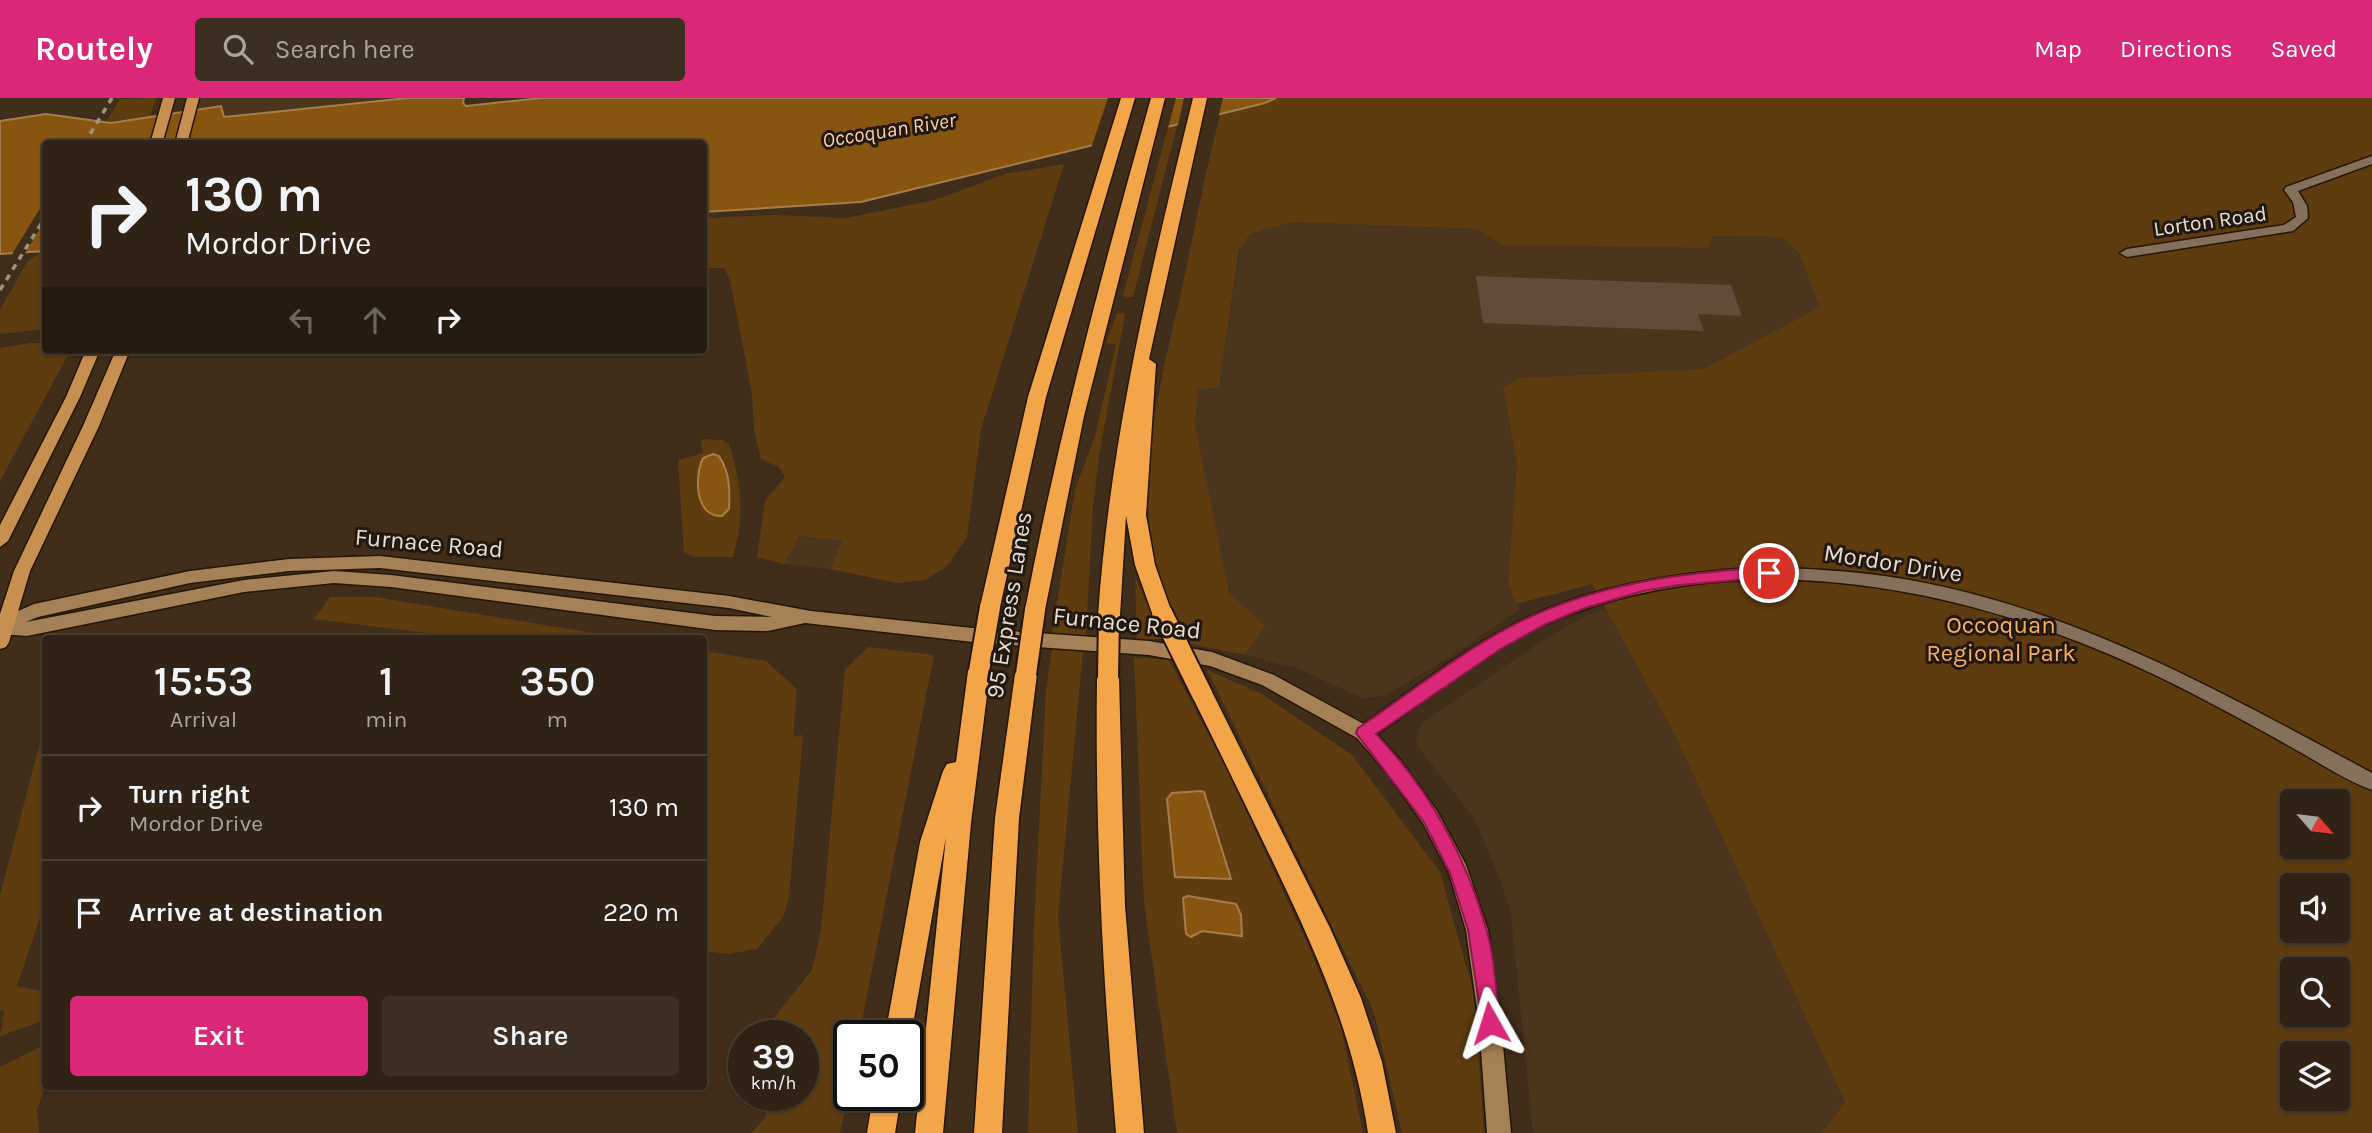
<!DOCTYPE html>
<style>
:root{--surface:#302214;--page:#3c2f22;--text:#f1f3f6;--muted:#a8a4a0;--line:#4b3f34;--accent:#db2777}
body{margin:0;font-family:Karla,sans-serif;background:var(--page);color:var(--text);height:100vh;display:flex;flex-direction:column;font-size:26px;white-space:nowrap}
*{box-sizing:border-box;margin:0}
p{font-size:23px;color:var(--muted)}
.icon{flex:none;width:38px;height:38px;fill:none;stroke:currentColor;stroke-width:2;stroke-linecap:round;stroke-linejoin:round}
.map{position:relative;flex:1;overflow:hidden}
.drawer{position:absolute;left:42px;top:537px;width:665px;height:455px;display:flex;flex-direction:column;background:var(--surface);border-radius:7px;box-shadow:0 2px 5px #0004,0 0 0 2px var(--line)}
.drawer>*{flex:none}
.top-card{position:absolute;left:42px;top:42px;width:665px;height:214px;border-radius:7px;box-shadow:0 2px 5px #0004,0 0 0 2px var(--line);background:#302214;color:var(--text);overflow:hidden}
.needle{width:46px;rotate:118deg}
.tools{position:absolute;left:2280px;top:691px;display:grid;gap:14px}
.tools a{display:grid;place-items:center;width:70px;height:70px;border-radius:7px;background:var(--surface);box-shadow:0 2px 5px #0004,0 0 0 2px var(--line);font-size:35px}
.speed{position:absolute;left:728px;top:922px;display:flex;gap:14px;font-size:35px;font-weight:700;text-align:center}
.speed>*{display:grid;place-content:center;width:91px;height:91px;border-radius:50%;background:var(--surface);box-shadow:0 2px 5px #0004,0 0 0 2px var(--line);line-height:1}
.speed small{font-size:18px;font-weight:400}
.speed .limit{border:4px solid #111;border-radius:10px;background:#fff;color:#111}
.pin{position:absolute;display:grid;place-items:center;width:60px;height:60px;color:#fff;margin:-30px;border:4px solid #fff;border-radius:50%;box-shadow:0 2px 7px #0007}
.me{position:absolute;width:77px;margin:-38px;rotate:354deg;stroke-linejoin:round;filter:drop-shadow(0 0 5px #0008)}
.turn{display:flex;align-items:center;gap:24px;height:147px;padding:0 28px;font-size:32px}
.turn .icon{width:91px;height:91px;stroke-width:2.5}
.turn b{display:block;font-size:49px;line-height:60px}
.lanes{display:flex;align-items:center;height:66px;padding:0 28px;background:#0003;justify-content:center;gap:35px;direction:ltr}
.lanes .off{opacity:.35}
.eta{display:flex;justify-content:space-evenly;align-items:center;height:119px;text-align:center}
.eta b{font-size:42px;font-weight:600;line-height:49px}
.cta{display:flex;gap:14px;margin-top:auto;padding:14px 28px}
.cta a{flex:1;height:80px;border-radius:7px;background:var(--accent);color:#fff;font-size:28px;font-weight:600;line-height:80px;text-align:center}
.cta a+a{background:var(--page);color:var(--text)}
ul{padding:0;list-style:none}
li{display:flex;align-items:center;gap:21px;height:105px;padding:0 28px;border-top:2px solid var(--line)}
li div{flex:1}
li b{display:block;font-size:26px}
li em{font-style:normal}
header{display:flex;align-items:center;gap:42px;box-sizing:border-box;height:98px;padding:0 35px;background:var(--accent);color:#fff}
header strong{font-size:33px}
nav{display:flex;gap:38px;margin-inline-start:auto;font-size:24px}
.search{width:490px;height:63px;background:var(--page);display:flex;align-items:center;gap:18px;box-sizing:border-box;padding:0 24px;border-radius:7px;color:var(--muted);font-size:26px}
.map>svg:first-child{display:block}
.built{fill:#4c351d}
.green{fill:#5f3c10;fill-rule:evenodd}
.water{fill:#851;stroke:#a57e4b;stroke-width:2}
.pier{fill:#402e1a}
.building{fill:#604c38}
.lines{fill:none;stroke-linecap:round;stroke-linejoin:round}
.minor-casing{stroke:#261603;stroke-width:3}
.secondary-casing{stroke:#261603;stroke-width:3}
.primary-casing{stroke:#261603;stroke-width:3}
.motorway-casing{stroke:#261603;stroke-width:3}
.minor{fill:#85705b;fill-rule:evenodd}
.secondary{fill:#a68056;fill-rule:evenodd}
.primary{fill:#c79050;fill-rule:evenodd}
.motorway{fill:#f3a549;fill-rule:evenodd}
.rail{stroke:#a09282;stroke-width:3.5;stroke-dasharray:6 6;stroke-linecap:butt}
.motorway-bridge-casing{stroke:#261603;stroke-width:24;stroke-linecap:butt}
.motorway-bridge{stroke:#f3a549;stroke-width:20}
.route{fill:#db2777;stroke:#8e194d;stroke-width:2}
.labels{text-anchor:middle;dominant-baseline:central;stroke-width:6;stroke-linejoin:round;paint-order:stroke}
.far-water-label{font-size:21px;font-style:italic;fill:#fdd0a1;stroke:#211810}
.far-street-label{font-size:21px;fill:#e9ded2;stroke:#211810}
.street-label{font-size:24px;fill:#e9ded2;stroke:#211810}
.park-label{font-size:24px;fill:#f9b05b;stroke:#211810}
</style>
<header>
<strong>Routely</strong>
<div class="search"><svg class="icon" aria-label="search" viewBox="0 0 24 24"><circle cx="10" cy="10" r="6"/><path d="M15 15l6 6"/></svg>Search here</div>
<nav><a>Map</a><a>Directions</a><a>Saved</a></nav>
</header>
<div class="map">
<svg width="2372" height="1035" viewBox="0 0 2372 1035">
<rect width="100%" height="100%" fill="#402e1a"/>
<path class="built" d="M 201,0 L 408,0 L 223,19 L 197,12 Z
M 1292,124 L 1478,131 L 1504,147 L 1708,150 L 1712,138 L 1782,139 L 1799,155 L 1821,209 L 1703,271 L 1520,280 L 1503,290 L 1517,365 L 1508,483 L 1519,512 L 1447,561 L 1384,598 L 1364,601 L 1299,571 L 1245,557 L 1264,528 L 1229,494 L 1195,328 L 1198,292 L 1219,289 L 1241,145 L 1250,136 Z
M 798,438 L 843,443 L 830,471 L 784,466 Z
M 1606,511 L 1674,635 L 1845,1004 L 1822,1035 L 1533,1035 L 1511,818 L 1500,780 L 1474,720 L 1416,646 L 1421,626 L 1548,539 L 1585,518 Z"/>
<path class="green" d="M 156,0 L 150,19 L 106,24 L 120,1 Z
M 1276,0 L 2372,0 L 2372,1035 L 1822,1035 L 1845,1004 L 1674,635 L 1592,486 L 1516,506 L 1508,483 L 1517,365 L 1503,290 L 1520,280 L 1703,271 L 1820,209 L 1799,155 L 1782,139 L 1712,138 L 1708,150 L 1503,147 L 1478,131 L 1292,124 L 1250,136 L 1239,152 L 1219,289 L 1198,292 L 1195,327 L 1229,494 L 1265,528 L 1245,557 L 1191,546 C 1173,512 1156,481 1151,442 C 1140,360 1163,274 1181,194 C 1194,135 1205,75 1220,17 ZM 2292,704 L 2338,704 L 2338,749 L 2292,749 ZM 2292,788 L 2338,788 L 2338,833 L 2292,833 ZM 2292,872 L 2338,872 L 2338,917 L 2292,917 ZM 2292,956 L 2338,956 L 2338,1001 L 2292,1001 Z
M 1177,28 L 1133,199 L 1126,199 L 1123,197 L 1168,30 Z
M 1064,66 L 981,331 L 967,439 L 947,468 L 925,482 L 897,485 L 830,471 L 842,443 L 799,438 L 784,466 L 757,459 L 765,403 L 785,379 L 779,369 L 761,361 L 754,332 L 752,296 L 730,181 L 724,170 L 704,170 L 704,120 L 776,117 L 846,120 L 935,102 L 1005,76 Z
M 43,153 L 45,153 L 45,231 L 0,236 L 0,212 L 27,164 Z
M 1117,215 L 1125,216 L 1099,358 L 1093,409 L 1086,537 L 1052,536 L 1075,392 L 1095,338 L 1116,247 L 1106,245 Z
M 30,245 L 45,245 L 46,252 L 70,253 L 0,383 L 0,250 Z
M 704,341 L 721,342 L 729,346 C 742,389 745,415 733,459 L 695,459 L 684,454 L 678,362 L 703,355 L 701,343 Z
M 1135,478 L 1162,541 L 1137,541 Z
M 330,499 L 375,499 L 630,541 L 476,541 L 314,521 Z
M 868,549 L 934,557 L 859,938 L 849,938 L 849,991 L 840,1035 L 751,1035 L 766,1019 L 765,998 L 803,998 L 803,938 L 762,938 L 762,935 L 812,872 L 821,833 L 845,571 Z
M 1052,550 L 1083,554 L 1058,818 L 1078,1035 L 1028,1035 L 1034,827 L 1046,593 Z
M 704,553 L 766,563 L 797,591 L 793,639 L 803,637 L 789,799 L 783,819 L 757,851 L 729,856 L 704,853 Z
M 1134,559 L 1169,562 L 1227,672 L 1309,849 L 1341,929 L 1363,1035 L 1177,1035 L 1144,805 Z
M 1207,572 L 1262,596 L 1352,657 L 1440,774 L 1474,896 L 1484,1035 L 1402,1035 L 1374,914 Z
M 45,626 L 45,805 L 17,888 L 45,894 L 45,922 L 0,938 L 4,913 L 0,913 L 0,797 Z
M 45,947 L 45,988 L 37,1012 L 39,1035 L 0,1035 L 0,969 Z"/>
<path class="water" d="M 408,0 L 464,0 L 463,5 L 466,8 L 541,0 L 1276,0 L 1265,5 L 861,104 L 704,114 L 704,46 L 46,46 L 45,153 L 0,156 L 0,23 L 46,16 L 111,25 L 221,8 L 224,19 Z
M 713,356 L 719,358 C 730,375 730,392 729,411 L 722,418 C 695,419 694,379 703,360 Z
M 1201,693 L 1204,694 L 1231,781 L 1175,779 L 1167,701 L 1172,695 Z
M 1188,798 L 1236,806 L 1241,817 L 1242,838 L 1202,833 L 1191,839 L 1186,836 L 1183,800 Z"/>
<path class="pier" d="M 1108,0 L 1176,0 L 1167,34 L 1090,53 Z
M 1184,0 L 1223,0 L 1218,21 L 1177,31 Z
M 45,102 L 45,122 L 25,156 L 11,158 Z"/>
<path class="building" d="M 1476,178 L 1731,187 L 1742,218 L 1698,216 L 1704,233 L 1483,225 Z"/>
<g class="lines">
<g class="minor-casing">
<path id="minor" d="M 2372,58 L 2372,66 L 2298,93 L 2307,108 L 2308,120 L 2293,133 L 2127,159 L 2120,155 L 2127,151 L 2284,127 L 2296,119 L 2293,104 L 2284,92 L 2286,89 Z
M 1762,469 C 1814,471 1864,473 1915,483 C 2081,514 2225,596 2372,675 L 2372,692 C 2347,683 2323,667 2300,654 C 2252,627 2205,601 2155,577 C 1969,488 1740,441 1544,527 C 1481,555 1428,602 1371,640 L 1364,643 L 1357,640 L 1355,635 L 1357,630 C 1408,596 1455,557 1509,529 C 1587,487 1675,475 1762,469 Z"/>
</g>
<g class="secondary-casing">
<path id="secondary" d="M 380,458 L 729,498 L 811,513 L 982,531 L 1149,543 L 1212,554 L 1274,577 L 1371,630 L 1401,663 L 1437,713 L 1466,767 L 1488,832 L 1501,925 L 1511,1035 L 1487,1035 L 1479,925 L 1466,832 L 1449,775 L 1423,725 L 1387,675 L 1357,640 L 1262,587 L 1210,568 L 1149,557 L 982,545 L 805,525 L 768,533 L 715,532 L 391,489 L 334,485 L 244,494 L 27,538 L 0,536 L 0,521 L 34,506 L 190,473 L 289,461 ZM 380,470 L 729,510 L 772,519 L 715,518 L 391,477 L 334,473 L 244,482 L 26,524 L 38,519 L 190,485 L 289,473 Z"/>
</g>
<g class="primary-casing">
<path id="primary" d="M 163,0 L 175,0 L 162,46 L 150,46 Z
M 187,0 L 199,0 L 187,46 L 175,46 Z
M 86,252 L 100,252 L 80,299 L 8,443 L 0,449 L 0,427 L 66,299 Z
M 116,252 L 130,252 L 99,328 L 30,473 L 9,544 L 6,549 L 0,551 L 0,516 L 14,473 L 83,328 Z"/>
</g>
<g class="motorway-casing">
<path id="motorway" d="M 1121,0 L 1135,0 L 1046,299 L 1000,509 L 997,515 L 990,517 L 983,515 L 980,509 L 1028,299 Z
M 1151,0 L 1165,0 L 1084,318 L 1045,512 L 1042,518 L 1035,520 L 1028,518 L 1025,512 C 1058,339 1103,170 1151,0 Z
M 1193,0 L 1207,0 L 1149,261 L 1156,266 L 1146,417 L 1155,467 L 1172,515 L 1169,521 L 1162,523 L 1155,521 L 1152,515 L 1135,467 L 1126,418 L 1120,518 L 1116,524 L 1109,526 L 1102,524 L 1098,518 C 1110,341 1151,172 1193,0 Z
M 979,564 L 987,567 L 990,573 L 971,725 L 943,1035 L 915,1035 L 946,739 L 911,938 L 908,945 L 908,938 L 885,938 L 920,744 L 943,673 L 947,666 L 956,664 L 968,573 L 971,567 Z
M 1026,567 L 1034,570 L 1037,576 L 1019,720 L 1002,1035 L 974,1035 L 995,720 L 1015,576 L 1018,570 Z
M 1108,571 L 1116,574 L 1119,580 L 1125,808 L 1144,1035 L 1116,1035 C 1103,883 1095,732 1097,580 L 1100,574 Z
M 1202,587 L 1210,590 L 1330,830 L 1361,900 L 1382,964 L 1396,1035 L 1368,1035 C 1353,935 1316,854 1273,764 C 1246,708 1219,652 1191,596 L 1194,590 Z
M 873,998 L 901,998 L 895,1035 L 867,1035 Z"/>
</g>
<use href="#minor" class="minor"/>
<use href="#secondary" class="secondary"/>
<use href="#primary" class="primary"/>
<use href="#motorway" class="motorway"/>
<path class="rail" d="M 84,46 L 112,0
M 0,192 L 46,118"/>
<g class="motorway-bridge-casing">
<path id="motorway-bridge" d="M 1162,515 L 1202,596
M 979,573 L 990,509
M 1026,576 L 1035,512
M 1108,580 L 1109,518"/>
</g>
<use href="#motorway-bridge" class="motorway-bridge"/>
</g>
<path class="route" d="M 1769,469 L 1776,475 L 1774,479 L 1679,487 L 1643,493 L 1582,511 L 1544,527 L 1502,550 L 1376,636 C 1428,690 1466,758 1486,830 C 1495,860 1496,894 1500,925 L 1497,932 L 1490,935 L 1483,932 L 1468,832 L 1450,775 L 1424,724 L 1356,635 L 1358,630 C 1415,592 1471,545 1534,517 C 1612,483 1685,475 1769,469 Z"/>
<g class="labels">
<g class="far-water-label">
<text transform="translate(889 32) rotate(-9)">Occoquan River</text>
</g>
<g class="far-street-label">
<text transform="translate(2210 123) rotate(-8)">Lorton Road</text>
</g>
<g class="street-label">
<text transform="translate(429 445) rotate(5)">Furnace Road</text>
<text transform="translate(1893 465) rotate(9)">Mordor Drive</text>
<text transform="translate(1009 507) rotate(-81)">95 Express Lanes</text>
<text transform="translate(1127 525) rotate(6)">Furnace Road</text>
</g>
<g class="park-label">
<text x="2001" y="527">Occoquan<tspan x="2001" dy="28">Regional Park</tspan></text>
</g>
</g>
</svg>
<div class="tools">
<a><svg class="needle" viewBox="-14 -14 28 28"><path d="M0-13l5 13h-10z" fill="#e53935"/><path d="M0 13l5-13h-10z" fill="#a8a4a0"/></svg></a>
<a><svg class="icon" aria-label="sound" viewBox="0 0 24 24"><path d="M4 9h4l5-4v14l-5-4H4zM17 9q2 3 0 6"/></svg></a>
<a><svg class="icon" aria-label="search" viewBox="0 0 24 24"><circle cx="10" cy="10" r="6"/><path d="M15 15l6 6"/></svg></a>
<a><svg class="icon" aria-label="layers" viewBox="0 0 24 24"><path d="M12 4l9 5-9 5-9-5zM3 14l9 5 9-5"/></svg></a>
</div>
<div class="speed"><div>39<small>km/h</small></div><div class="limit">50</div></div>
<div class="pin" style="left:1769px;top:475px;background:#d93025"><svg class="icon" aria-label="arrive" viewBox="0 0 24 24"><path d="M6 21V4h12l-3 4 3 4H6"/></svg></div>
<svg class="me" style="left:1490px;top:925px" viewBox="-20 -20 40 40"><path d="M0-17L14 15 0 8-14 15z" fill="#db2777" stroke="#fff" stroke-width="4"/></svg>
<div class="top-card">
<div class="turn"><svg class="icon" aria-label="right" viewBox="0 0 24 24"><path d="M7 20v-9h11M14 6l5 5-5 5"/></svg><div><b>130 m</b>Mordor Drive</div></div>
<div class="lanes"><svg class="icon off" aria-label="left" viewBox="0 0 24 24"><path d="M17 20v-9H6M10 6l-5 5 5 5"/></svg><svg class="icon off" aria-label="ahead" viewBox="0 0 24 24"><path d="M12 20V5M6 11l6-6 6 6"/></svg><svg class="icon" aria-label="right" viewBox="0 0 24 24"><path d="M7 20v-9h11M14 6l5 5-5 5"/></svg></div>
</div>
<section class="drawer">
<div class="eta">
<div><b>15:53</b><p>Arrival</p></div>
<div><b>1</b><p>min</p></div>
<div><b>350</b><p>m</p></div>
</div>
<ul>
<li><svg class="icon" aria-label="right" viewBox="0 0 24 24"><path d="M7 20v-9h11M14 6l5 5-5 5"/></svg><div><b>Turn right</b><p>Mordor Drive</p></div><em>130 m</em></li>
<li><svg class="icon" aria-label="arrive" viewBox="0 0 24 24"><path d="M6 21V4h12l-3 4 3 4H6"/></svg><div><b>Arrive at destination</b></div><em>220 m</em></li>
</ul>
<div class="cta"><a>Exit</a><a>Share</a></div>
</section>
</div>
